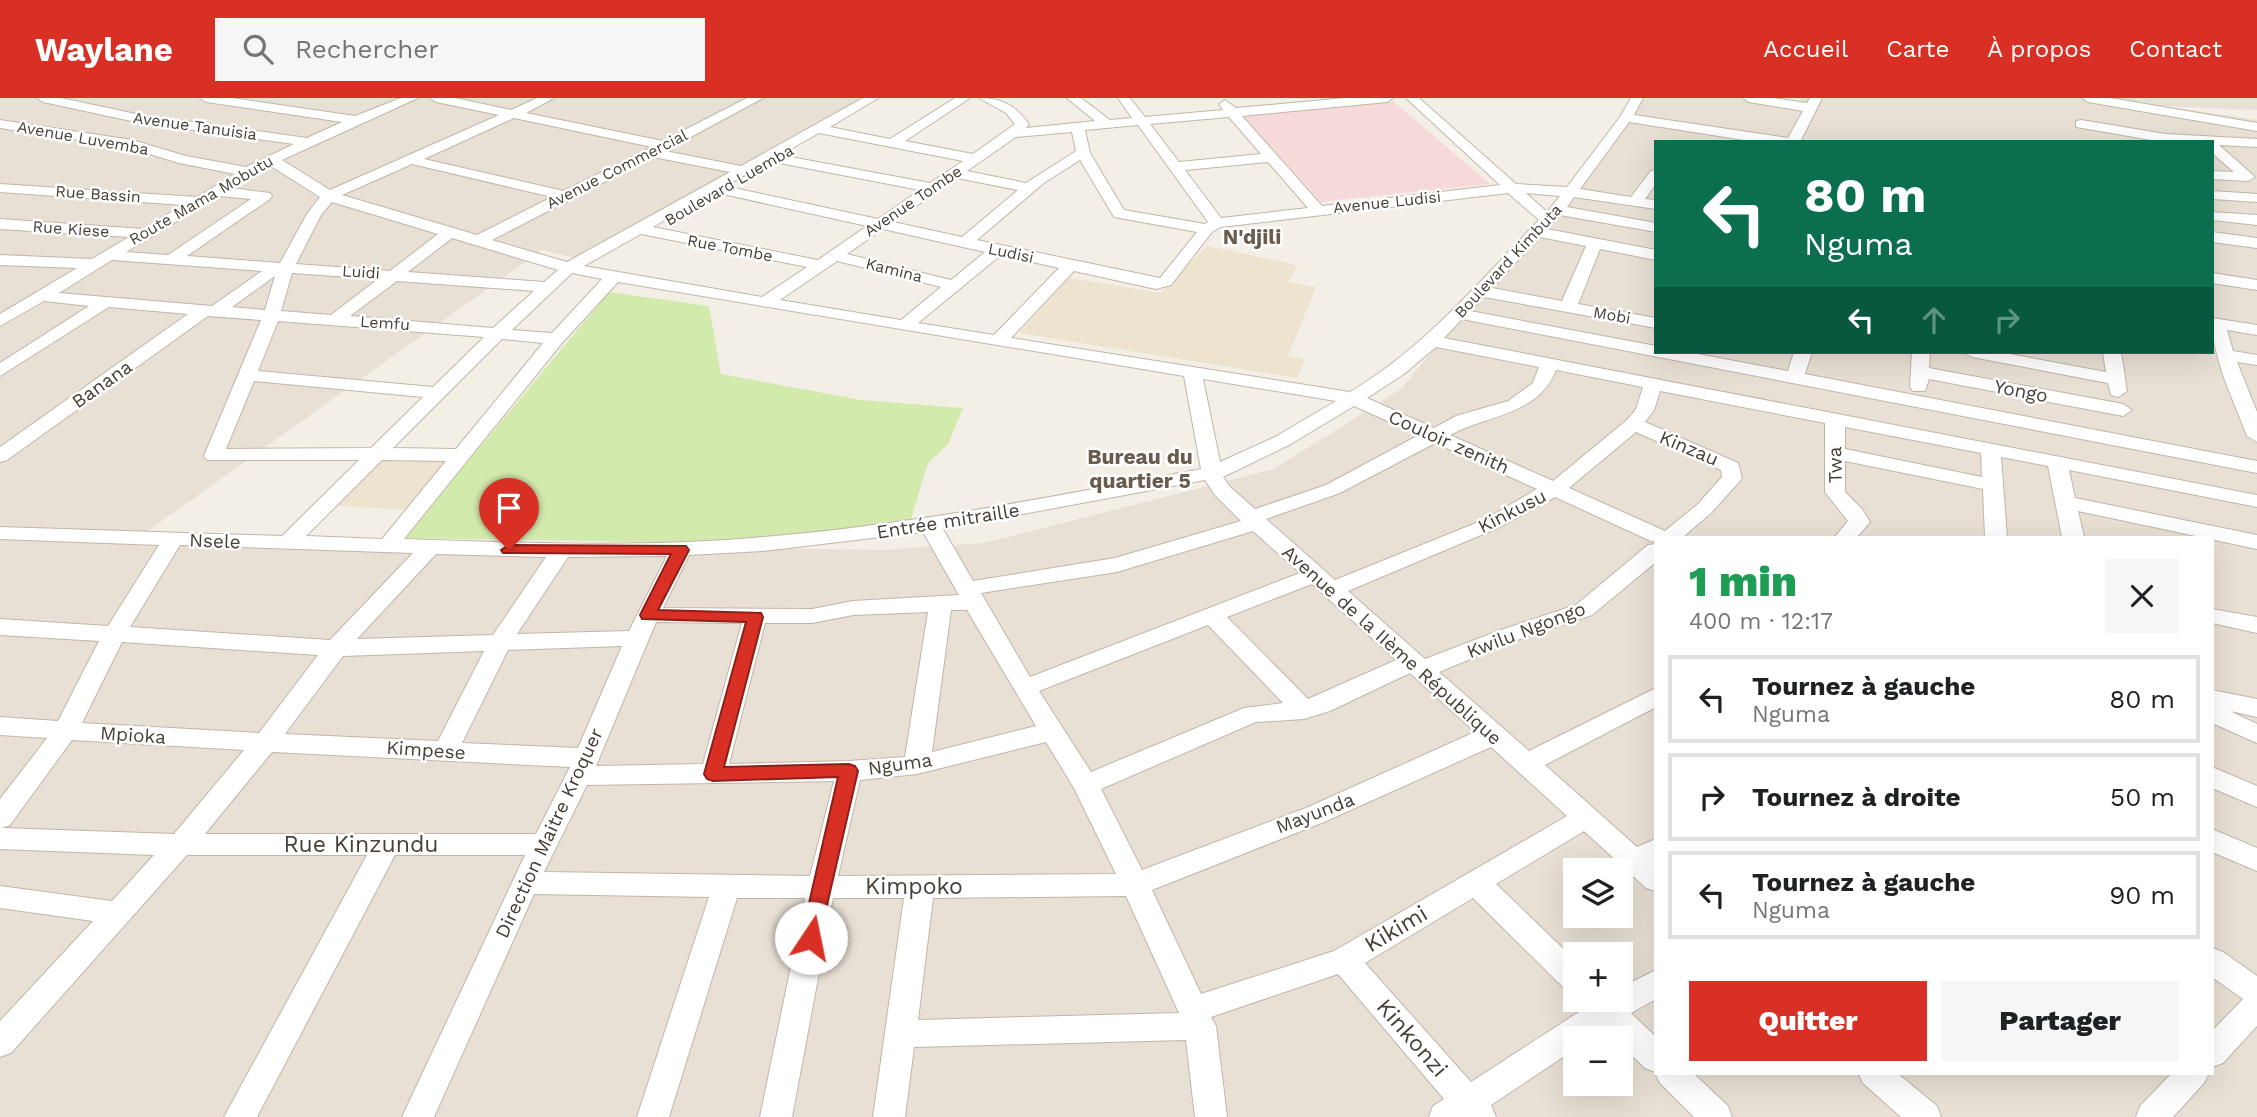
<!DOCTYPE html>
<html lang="fr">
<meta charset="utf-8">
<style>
:root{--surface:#fff;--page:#f6f6f6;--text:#202124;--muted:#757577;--line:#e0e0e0;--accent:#d93025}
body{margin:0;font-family:"Work Sans",sans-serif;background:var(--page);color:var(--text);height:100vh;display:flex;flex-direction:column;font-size:26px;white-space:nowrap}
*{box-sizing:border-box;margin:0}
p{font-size:23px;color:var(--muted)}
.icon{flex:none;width:38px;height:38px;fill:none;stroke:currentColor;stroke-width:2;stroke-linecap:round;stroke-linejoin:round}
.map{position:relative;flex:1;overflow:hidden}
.side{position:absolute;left:1654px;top:438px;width:560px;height:539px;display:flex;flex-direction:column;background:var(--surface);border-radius:0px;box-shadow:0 7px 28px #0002}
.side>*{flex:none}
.top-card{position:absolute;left:1654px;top:42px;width:560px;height:214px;border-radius:0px;box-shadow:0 7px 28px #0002;background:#0b6e4f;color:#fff;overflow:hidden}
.tools{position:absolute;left:1563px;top:760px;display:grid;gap:14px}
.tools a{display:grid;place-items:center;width:70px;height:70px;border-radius:0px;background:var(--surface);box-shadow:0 7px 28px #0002;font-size:35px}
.pin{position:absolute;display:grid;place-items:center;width:60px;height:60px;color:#fff;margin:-72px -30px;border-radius:50% 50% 50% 0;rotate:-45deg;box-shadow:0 0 7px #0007}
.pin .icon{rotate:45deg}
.me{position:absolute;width:77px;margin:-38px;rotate:11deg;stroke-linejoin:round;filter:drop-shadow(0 0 5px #0008)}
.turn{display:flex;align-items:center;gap:24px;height:147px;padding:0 35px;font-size:32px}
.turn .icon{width:91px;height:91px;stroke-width:2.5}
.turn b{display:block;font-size:49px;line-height:60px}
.lanes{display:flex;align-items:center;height:66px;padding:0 35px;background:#0003;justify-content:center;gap:35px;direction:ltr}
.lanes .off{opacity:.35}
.round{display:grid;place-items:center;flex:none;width:74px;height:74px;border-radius:0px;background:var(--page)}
.summary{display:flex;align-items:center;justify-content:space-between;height:119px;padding:0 35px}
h1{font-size:42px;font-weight:800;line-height:52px;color:#1e9e55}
.primary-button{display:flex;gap:14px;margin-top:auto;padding:14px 35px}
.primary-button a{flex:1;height:80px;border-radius:0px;background:var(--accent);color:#fff;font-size:28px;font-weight:800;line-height:80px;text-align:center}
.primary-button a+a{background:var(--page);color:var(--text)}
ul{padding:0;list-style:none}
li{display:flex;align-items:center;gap:21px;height:88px;margin:0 14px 10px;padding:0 21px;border:4px solid var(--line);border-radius:0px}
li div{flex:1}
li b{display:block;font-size:26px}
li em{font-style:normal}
header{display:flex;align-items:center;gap:42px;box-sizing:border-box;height:98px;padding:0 35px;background:var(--accent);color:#fff}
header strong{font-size:33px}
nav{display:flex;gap:38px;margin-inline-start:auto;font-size:24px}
.search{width:490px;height:63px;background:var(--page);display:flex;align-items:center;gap:18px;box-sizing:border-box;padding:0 24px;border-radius:0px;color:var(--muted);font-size:26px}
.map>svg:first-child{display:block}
.residential{fill:#e8e0d4;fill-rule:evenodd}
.education{fill:#eee3cf}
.medical{fill:#f5dad9}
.green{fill:#d3eaad}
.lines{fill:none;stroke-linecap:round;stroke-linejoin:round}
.minor-casing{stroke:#c0b6a8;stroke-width:2}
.minor{fill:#fff;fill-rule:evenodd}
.route{fill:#d93025;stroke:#8d1f18;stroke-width:2}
.labels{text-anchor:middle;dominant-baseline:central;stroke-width:5;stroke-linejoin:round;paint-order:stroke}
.far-street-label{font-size:16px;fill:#473e35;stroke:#fff}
.street-label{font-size:19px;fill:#473e35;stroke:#fff}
.far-district-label{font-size:21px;font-weight:bold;fill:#6a5c4c;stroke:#fff}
.neighbourhood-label{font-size:21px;font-weight:bold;fill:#6a5c4c;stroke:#fff}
.near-street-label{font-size:23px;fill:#473e35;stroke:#fff}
</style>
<header>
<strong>Waylane</strong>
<div class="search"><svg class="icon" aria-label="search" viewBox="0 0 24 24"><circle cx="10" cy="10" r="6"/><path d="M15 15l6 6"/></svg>Rechercher</div>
<nav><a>Accueil</a><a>Carte</a><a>À propos</a><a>Contact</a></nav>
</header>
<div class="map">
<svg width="2257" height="1019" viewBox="0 0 2257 1019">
<rect width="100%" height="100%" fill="#f4efe6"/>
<path class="residential" d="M 0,0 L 861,0 L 579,161 L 542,152 L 138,440 L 880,452 L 984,445 L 1274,371 L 1401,291 L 1643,0 L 1777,0 L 1798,4 L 1802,0 L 2257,0 L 2257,12 L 2164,8 L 2257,22 L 2257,1019 L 0,1019 ZM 1656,44 L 2212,44 L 2212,254 L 1656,254 ZM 1656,439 L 2212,439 L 2212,975 L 1656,975 ZM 1575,772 L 1620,772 L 1620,817 L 1575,817 ZM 1575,856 L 1620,856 L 1620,901 L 1575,901 ZM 1575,940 L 1620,940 L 1620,985 L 1575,985 Z"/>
<path class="education" d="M 1207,148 L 1297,167 L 1288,184 L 1316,189 L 1288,258 L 1305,262 L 1297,280 L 1019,235 L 1069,180 L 1161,195 Z
M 380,360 L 451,361 L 409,412 L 338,408 Z"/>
<path class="medical" d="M 1393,3 L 1490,86 L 1321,104 L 1240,15 Z"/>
<path class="green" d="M 609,194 L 709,208 L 721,276 L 861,302 L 963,310 L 948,346 L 928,365 L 910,424 L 775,441 L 659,444 L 404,440 Z"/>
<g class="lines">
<g class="minor-casing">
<path id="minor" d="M 37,0 L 61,0 L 136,16 L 307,40 L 342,24 L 206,4 L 200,0 L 232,0 L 355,18 L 401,0 L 418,0 L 282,62 L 330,92 L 499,17 L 436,4 L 430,0 L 455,0 L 511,12 L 537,0 L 554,0 L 526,15 L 663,43 L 747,0 L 763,0 L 665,53 L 741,68 L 863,0 L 878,0 L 830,29 L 890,41 L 955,0 L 970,0 L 905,43 L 973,56 L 1015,26 L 1006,15 L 979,0 C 1002,0 1015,7 1029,26 L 1026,30 L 1095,23 L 1067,0 L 1081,0 L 1110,22 L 1132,20 L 1118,0 L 1130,0 L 1145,19 L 1223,12 L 1219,6 L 1225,2 L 1236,10 L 1346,0 L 1393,0 L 1387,4 L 1242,18 L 1322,108 L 1500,87 L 1406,0 L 1419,0 L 1516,86 L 1567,89 L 1620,19 L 1631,0 L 1643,0 L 1634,17 L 1788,40 L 1803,13 L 1749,4 L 1743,0 L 1773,0 L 1807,5 L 1810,0 L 1822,0 L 1800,44 L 1757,44 L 1629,24 L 1580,91 L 1631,99 L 1651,73 L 1656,72 L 1656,86 L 1645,101 L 1656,102 L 1656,111 L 1574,99 L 1567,109 L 1656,125 L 1656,134 L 1560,117 L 1547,131 L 1656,152 L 1656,162 L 1600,151 L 1578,206 L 1656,220 L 1656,230 L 1484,199 L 1470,213 L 1656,248 L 1656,254 L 1687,254 L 1788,273 L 1794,254 L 1812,254 L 1805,276 L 2257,363 L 2257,375 L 1462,221 L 1444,240 L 2257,397 L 2257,409 L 2069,372 L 2075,400 L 2257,437 L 2257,451 L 2078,413 L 2084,439 L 2062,439 L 2048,368 L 2001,359 L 2007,439 L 1985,439 L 1983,391 L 1845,363 L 1845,394 L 1862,411 L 1870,424 L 1857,439 L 1835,439 L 1848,423 L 1825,394 L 1825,325 L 1660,293 L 1654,312 L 1645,324 L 1738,365 L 1742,380 L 1739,384 L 1711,415 L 1683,439 L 1656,439 L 1653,444 L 1555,399 L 1500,429 L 1348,493 L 1425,561 L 1498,533 L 1576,507 L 1648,447 L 1656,446 L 1656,464 L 1592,517 L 1514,543 L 1439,574 L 1529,653 L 1656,590 L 1656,609 L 1545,667 L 1637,749 L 1656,741 L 1656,793 L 1646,790 L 1584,733 L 1496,786 L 1575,862 L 1575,894 L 1564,890 L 1473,800 L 1365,865 L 1471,984 L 1585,910 L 1581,901 L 1620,901 L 1620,890 L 1656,872 L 1656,901 L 1631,915 L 1656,939 L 1656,975 L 1693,975 L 1728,1008 L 1732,1019 L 1694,1019 L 1660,985 L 1655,975 L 1655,974 L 1645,970 L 1620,946 L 1620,940 L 1615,940 L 1606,931 L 1592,940 L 1575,940 L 1575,951 L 1491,1007 L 1496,1019 L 1429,1019 L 1433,1008 L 1444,1001 L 1338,876 L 1211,919 L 1216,928 L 1227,1019 L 1195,1019 L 1186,942 L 914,949 L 905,1019 L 873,1019 L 904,800 L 833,800 L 792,1019 L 760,1019 L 805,800 L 737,800 L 669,1019 L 637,1019 L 709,799 L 534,796 L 434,1019 L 402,1019 L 525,757 L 395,757 L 257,1019 L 224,1019 L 367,757 L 187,757 L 11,955 L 0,959 L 0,923 L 93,823 L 0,810 L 0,788 L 112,803 L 154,757 L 0,751 L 0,701 L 47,640 L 0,637 L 0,619 L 58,623 L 99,543 L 0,537 L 0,521 L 108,528 L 159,447 L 0,441 L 0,429 L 282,438 L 359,362 L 207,362 L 204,358 L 261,222 L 208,218 L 7,362 L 0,364 L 0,349 L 188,216 L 109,209 L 0,278 L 0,265 L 89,208 L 44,203 L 0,228 L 0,216 L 77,170 L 0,167 L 0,157 L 92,161 L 129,139 L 0,131 L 0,121 L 143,131 L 183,107 L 0,94 L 0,86 L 197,99 L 235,76 L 179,65 L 130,50 L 0,30 L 0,22 L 132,42 L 186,58 L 246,69 L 294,46 L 136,24 L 43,4 ZM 1229,19 L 1261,56 L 1179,64 L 1150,26 ZM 514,20 L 652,49 L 564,93 L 424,61 ZM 1138,27 L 1208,124 L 1205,126 L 1124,112 L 1090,55 L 1085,32 ZM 1072,34 L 1076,53 L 1026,85 L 967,73 L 1016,39 ZM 819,35 L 963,63 L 930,85 L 780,57 ZM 653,59 L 730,74 L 567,164 L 492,142 ZM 1080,62 L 1114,119 L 1197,134 L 1160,180 L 977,142 L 1044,85 ZM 769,63 L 920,92 L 878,121 L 725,88 L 745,77 L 756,77 L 758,74 L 756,71 ZM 1268,64 L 1308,110 L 1221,120 L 1185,72 ZM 412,66 L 552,99 L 477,137 L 342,97 ZM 271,68 L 320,99 L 307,116 L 280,165 L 187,158 L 270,101 L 272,98 L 270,95 L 231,90 ZM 957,80 L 1018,92 L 962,139 L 893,124 ZM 714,94 L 867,128 L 818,162 L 653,129 ZM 1508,95 L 1539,122 C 1479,184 1424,250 1350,294 L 1011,240 L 1074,173 L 1156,191 L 1171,187 L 1212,134 L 1221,129 ZM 1526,95 L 1560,98 L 1547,114 ZM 219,98 L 251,101 L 168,157 L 126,154 ZM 332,104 L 438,136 L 390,173 L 296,166 L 321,117 ZM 883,131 L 985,154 L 951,182 L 847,156 ZM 641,136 L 807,169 L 762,199 L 584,168 ZM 1540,139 L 1586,148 L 1562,203 L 1492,190 ZM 452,140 L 558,172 L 544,184 L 408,174 ZM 1001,157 L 1059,170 L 994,237 L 918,225 ZM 112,162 L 262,173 L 212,208 L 59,195 ZM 837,163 L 941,189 L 901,222 L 780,202 ZM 292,175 L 378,181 L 331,217 L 281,213 ZM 572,175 L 602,181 L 552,235 L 512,232 ZM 275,178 L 265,212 L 232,209 ZM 397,183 L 534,193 L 493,230 L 350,218 ZM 618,184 L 1184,278 L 1201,371 C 1056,398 911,427 763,439 C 643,450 523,445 404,441 L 562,245 ZM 278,223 L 484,239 L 433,289 L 258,273 ZM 502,241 L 543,245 L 456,351 L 393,350 ZM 1436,249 L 1539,269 L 1533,285 L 1508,303 L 1456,318 L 1434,330 L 1367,300 L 1404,276 ZM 1556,272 L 1643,289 L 1636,311 L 1627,322 L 1553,383 L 1450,337 C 1488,316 1538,318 1556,272 ZM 1203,281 L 1336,303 L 1275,339 L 1220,364 ZM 254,283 L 423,299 L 371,350 L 226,351 ZM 1354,308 L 1419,337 L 1326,387 L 1255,411 L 1230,389 L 1223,379 L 1289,347 ZM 1845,329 L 1981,355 L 1982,379 L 1845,351 ZM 1636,334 L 1721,372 L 1722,379 L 1697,407 L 1665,433 L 1569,390 ZM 1435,345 L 1537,391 L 1486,421 L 1335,482 L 1266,421 L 1340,395 ZM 382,362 L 446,363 L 382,441 L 306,438 ZM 1205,382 L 1215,397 L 1241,423 L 1115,460 L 973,483 L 943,431 ZM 1253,433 L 1300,475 L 1030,579 L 981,495 L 1117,474 ZM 923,434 L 959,497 L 853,503 L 812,511 L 663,510 L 689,457 L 763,453 ZM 180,447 L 413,455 L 330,542 L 130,529 ZM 436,456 L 546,459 L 493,537 L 357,541 ZM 667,458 L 629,533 L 517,536 L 568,459 ZM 1312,486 L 1396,562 L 1308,601 L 1227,519 ZM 951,512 L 967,512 L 1036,628 L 932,654 ZM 928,514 L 905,659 L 849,663 L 729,666 L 765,525 L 812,525 L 853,517 ZM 656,524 L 742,525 L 703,666 L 596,668 ZM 1208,527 L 1283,605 L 1244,610 L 1091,674 L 1039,593 ZM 122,544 L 318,557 L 259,635 L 82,625 ZM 622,548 L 578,650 L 462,645 L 508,552 ZM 484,553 L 438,643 L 285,636 L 343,558 ZM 1410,575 L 1475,634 L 1306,710 L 1142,772 L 1101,691 L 1256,624 L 1304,621 L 1330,613 ZM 72,642 L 244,652 L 174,736 L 2,730 L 10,727 ZM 1046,644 L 1074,690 L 1116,776 L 838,778 L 860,682 L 917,676 ZM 1491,649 L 1567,718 L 1334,853 L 1201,896 L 1152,792 L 1324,724 ZM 272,654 L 570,669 L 536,736 L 205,736 ZM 834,683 L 810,778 L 544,774 L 587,687 ZM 1126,798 L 1179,915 L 918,922 L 933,800 Z
M 2082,0 L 2110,0 L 2257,25 L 2257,33 L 2088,4 Z
M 2081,22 L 2165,36 L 2257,41 L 2257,49 L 2219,47 L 2255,79 L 2248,83 L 2212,81 L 2212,73 L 2234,74 L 2212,55 L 2212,44 L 2163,44 L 2076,29 L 2076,23 Z
M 2212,93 L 2257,96 L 2257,104 L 2212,101 Z
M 2212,114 L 2257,117 L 2257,127 L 2212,122 Z
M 2212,134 L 2257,140 L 2257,150 L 2212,144 Z
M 2212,175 L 2257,182 L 2257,192 L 2212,185 Z
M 2212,220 L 2257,227 L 2257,237 L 2227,232 L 2233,253 L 2257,257 L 2257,267 L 2237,264 L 2257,314 L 2257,344 L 2247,338 C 2233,300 2212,261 2212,220 Z
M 1912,254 L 1930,254 L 1929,270 L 2123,306 L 2132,312 L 2123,318 L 1929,281 L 1925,293 L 1913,293 L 1910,289 Z
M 1963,254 L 1999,254 L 2106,274 L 2103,254 L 2121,254 L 2127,293 L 2118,299 L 2111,297 L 2108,285 L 1972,259 Z
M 2212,511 L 2257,519 L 2257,535 L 2212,525 Z
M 2212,592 L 2257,601 L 2257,619 L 2230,613 L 2257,626 L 2257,645 L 2212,625 Z
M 2212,669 L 2257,688 L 2257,709 L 2212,690 Z
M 2212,731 L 2257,750 L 2257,773 L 2212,754 Z
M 2212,850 L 2223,854 L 2257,878 L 2257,928 L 2223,965 L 2212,969 L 2212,933 L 2243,901 L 2212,879 Z
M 1858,975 L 1897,975 L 1937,1008 L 1941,1019 L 1901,1019 L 1863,985 Z
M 2172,975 L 2209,975 L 2204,985 L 2173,1019 L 2136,1019 L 2140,1008 Z"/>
</g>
<use href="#minor" class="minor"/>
</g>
<path class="route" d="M 509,447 L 686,448 L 689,452 L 658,512 L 761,515 L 763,519 L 724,669 L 849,666 L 855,668 L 858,673 L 818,846 L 811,848 L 804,846 L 801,840 L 838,679 L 713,683 L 707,681 L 704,676 L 746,524 L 642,521 L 640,517 L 671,456 L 503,455 L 501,452 Z"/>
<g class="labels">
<g class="far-street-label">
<text transform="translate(195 28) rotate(8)">Avenue Tanuisia</text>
<text transform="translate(83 40) rotate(10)">Avenue Luvemba</text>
<text transform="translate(617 71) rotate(-27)">Avenue Commercial</text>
<text transform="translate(729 87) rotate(-30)">Boulevard Luemba</text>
<text transform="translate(98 96) rotate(4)">Rue Bassin</text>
<text transform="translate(201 102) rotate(-30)">Route Mama Mobutu</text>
<text transform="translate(913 103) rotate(-34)">Avenue Tombe</text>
<text transform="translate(1387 104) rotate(-6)">Avenue Ludisi</text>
<text transform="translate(71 131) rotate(4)">Rue Kiese</text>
<text transform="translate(730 150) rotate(11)">Rue Tombe</text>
<text transform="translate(1011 155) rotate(12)">Ludisi</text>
<text transform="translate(1508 163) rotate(-47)">Boulevard Kimbuta</text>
<text transform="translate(894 172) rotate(14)">Kamina</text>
<text transform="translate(361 174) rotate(4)">Luidi</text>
<text transform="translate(1612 217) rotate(10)">Mobi</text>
<text transform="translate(385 225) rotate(4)">Lemfu</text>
</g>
<g class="street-label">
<text transform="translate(102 286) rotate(-35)">Banana</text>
<text transform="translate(2021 293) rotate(11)">Yongo</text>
<text transform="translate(1449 344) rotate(24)">Couloir zenith</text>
<text transform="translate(1689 350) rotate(23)">Kinzau</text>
<text transform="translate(1835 367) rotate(-91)">Twa</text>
<text transform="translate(1512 413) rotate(-27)">Kinkusu</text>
<text transform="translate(948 423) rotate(-9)">Entrée mitraille</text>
<text transform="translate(215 443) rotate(2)">Nsele</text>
<text transform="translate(1526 532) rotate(-21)">Kwilu Ngongo</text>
<text transform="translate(1392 547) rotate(42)">Avenue de la IIème République</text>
<text transform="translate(133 637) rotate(4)">Mpioka</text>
<text transform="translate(426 652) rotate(4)">Kimpese</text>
<text transform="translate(900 666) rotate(-8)">Nguma</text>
<text transform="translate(1315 715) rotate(-21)">Mayunda</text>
<text transform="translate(549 735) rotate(-65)">Direction Maitre Kroquer</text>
</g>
<g class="far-district-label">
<text x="1252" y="138">N'djili</text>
</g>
<g class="neighbourhood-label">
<text x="1140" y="358">Bureau du<tspan x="1140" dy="24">quartier 5</tspan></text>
</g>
<g class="near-street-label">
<text x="361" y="746">Rue Kinzundu</text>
<text x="914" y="788">Kimpoko</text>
<text transform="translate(1396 831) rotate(-31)">Kikimi</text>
<text transform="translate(1412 940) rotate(49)">Kinkonzi</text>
</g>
</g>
</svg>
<div class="tools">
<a><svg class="icon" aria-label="layers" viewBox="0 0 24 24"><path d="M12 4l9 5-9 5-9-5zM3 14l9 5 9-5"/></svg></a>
<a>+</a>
<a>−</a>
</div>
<div class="pin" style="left:509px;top:452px;background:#d93025"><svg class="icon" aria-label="arrive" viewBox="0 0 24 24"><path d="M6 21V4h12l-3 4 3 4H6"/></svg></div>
<svg class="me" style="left:811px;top:840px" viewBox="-20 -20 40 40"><circle r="19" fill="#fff"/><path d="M0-13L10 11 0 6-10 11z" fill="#d93025"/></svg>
<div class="top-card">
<div class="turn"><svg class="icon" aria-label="left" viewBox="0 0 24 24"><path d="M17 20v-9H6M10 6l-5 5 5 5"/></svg><div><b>80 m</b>Nguma</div></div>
<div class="lanes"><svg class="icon" aria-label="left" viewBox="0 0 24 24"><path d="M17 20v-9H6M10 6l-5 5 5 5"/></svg><svg class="icon off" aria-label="ahead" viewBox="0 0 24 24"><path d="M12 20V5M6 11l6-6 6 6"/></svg><svg class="icon off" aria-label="right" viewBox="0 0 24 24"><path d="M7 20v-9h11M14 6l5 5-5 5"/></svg></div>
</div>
<section class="side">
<div class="summary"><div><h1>1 min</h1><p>400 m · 12:17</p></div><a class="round"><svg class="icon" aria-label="close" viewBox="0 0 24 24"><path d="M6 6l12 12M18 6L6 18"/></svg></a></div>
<ul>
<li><svg class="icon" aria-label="left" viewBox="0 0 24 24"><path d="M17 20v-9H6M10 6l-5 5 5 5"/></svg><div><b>Tournez à gauche</b><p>Nguma</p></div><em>80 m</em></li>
<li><svg class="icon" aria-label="right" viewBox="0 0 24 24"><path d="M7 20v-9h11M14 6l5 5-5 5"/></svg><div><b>Tournez à droite</b></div><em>50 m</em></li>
<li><svg class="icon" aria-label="left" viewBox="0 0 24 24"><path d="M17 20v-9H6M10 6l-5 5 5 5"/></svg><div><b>Tournez à gauche</b><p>Nguma</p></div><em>90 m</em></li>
</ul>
<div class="primary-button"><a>Quitter</a><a>Partager</a></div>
</section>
</div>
